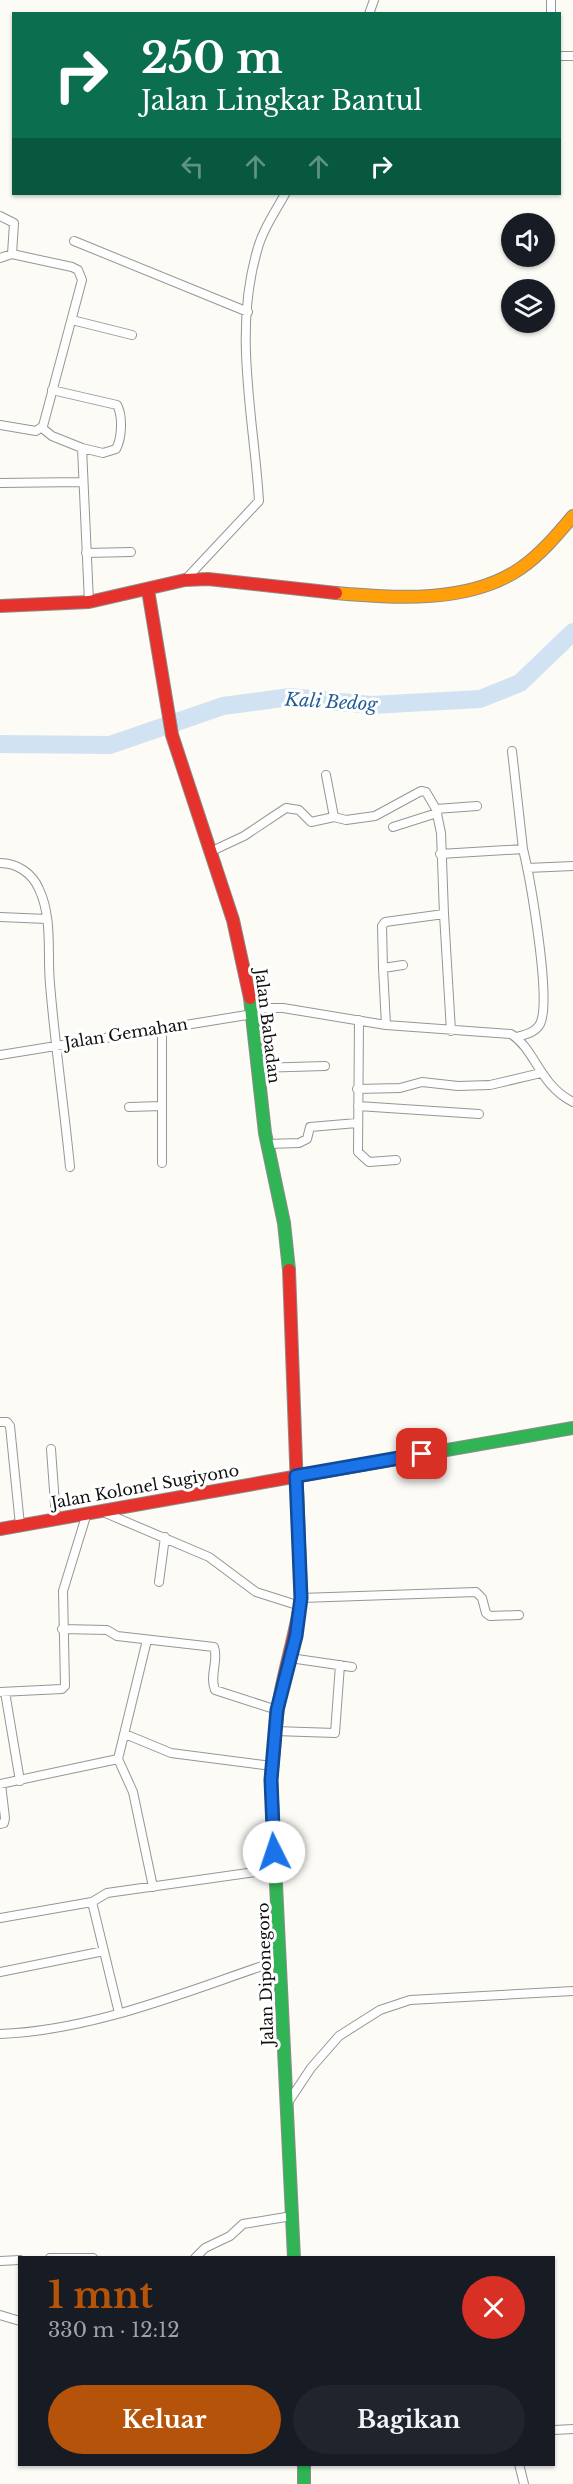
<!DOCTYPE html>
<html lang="id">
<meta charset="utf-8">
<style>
:root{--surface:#171b24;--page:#20242c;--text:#f1f3f6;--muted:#9ea1a6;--accent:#b45309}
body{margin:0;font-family:"Libre Baskerville",serif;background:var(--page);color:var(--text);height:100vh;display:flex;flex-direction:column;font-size:22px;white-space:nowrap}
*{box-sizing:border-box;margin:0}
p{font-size:20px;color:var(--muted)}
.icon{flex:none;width:33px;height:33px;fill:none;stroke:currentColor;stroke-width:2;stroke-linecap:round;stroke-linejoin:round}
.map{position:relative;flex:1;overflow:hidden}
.sheet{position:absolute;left:18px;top:2256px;width:537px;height:210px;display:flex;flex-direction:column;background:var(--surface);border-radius:0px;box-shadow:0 2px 4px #0004}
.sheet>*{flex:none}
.guide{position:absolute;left:12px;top:12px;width:549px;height:183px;border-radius:0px;box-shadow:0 2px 4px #0004;background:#0b6e4f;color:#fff;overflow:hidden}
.buttons{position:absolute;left:501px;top:213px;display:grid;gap:12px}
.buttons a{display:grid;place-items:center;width:54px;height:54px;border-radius:50%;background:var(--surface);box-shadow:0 2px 4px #0004;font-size:30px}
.pin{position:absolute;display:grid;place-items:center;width:51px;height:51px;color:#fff;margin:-26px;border-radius:12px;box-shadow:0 3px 9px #0006}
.me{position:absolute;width:66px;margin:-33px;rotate:356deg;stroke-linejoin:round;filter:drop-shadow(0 0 4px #0008)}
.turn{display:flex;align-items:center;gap:21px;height:126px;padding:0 30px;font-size:27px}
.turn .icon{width:78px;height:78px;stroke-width:2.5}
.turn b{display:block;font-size:42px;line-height:51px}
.lanes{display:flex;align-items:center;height:57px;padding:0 30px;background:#0003;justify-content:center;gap:30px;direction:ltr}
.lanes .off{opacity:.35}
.round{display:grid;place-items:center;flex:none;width:63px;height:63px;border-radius:32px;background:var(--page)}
.summary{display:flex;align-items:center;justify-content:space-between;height:102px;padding:0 30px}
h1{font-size:36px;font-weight:800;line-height:45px;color:var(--accent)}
.cta{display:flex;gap:12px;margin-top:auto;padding:12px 30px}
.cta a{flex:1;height:69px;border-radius:36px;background:var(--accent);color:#fff;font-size:24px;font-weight:800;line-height:69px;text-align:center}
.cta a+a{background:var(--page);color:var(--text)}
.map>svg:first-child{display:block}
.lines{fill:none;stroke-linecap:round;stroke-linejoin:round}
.river{stroke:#d1e3f2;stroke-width:18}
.street-casing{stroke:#969694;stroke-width:10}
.fast-casing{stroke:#8d8c8a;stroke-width:14}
.slow-casing{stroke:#8d8c8a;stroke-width:14}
.jam-casing{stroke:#8d8c8a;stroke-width:14}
.street{stroke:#fffefe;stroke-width:8}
.fast{stroke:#30b455;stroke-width:12}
.slow{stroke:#ff9f0a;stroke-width:12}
.jam{stroke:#e5322d;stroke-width:12}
.route-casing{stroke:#114b97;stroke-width:15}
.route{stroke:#1a73e8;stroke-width:10}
.labels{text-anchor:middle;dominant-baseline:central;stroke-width:6;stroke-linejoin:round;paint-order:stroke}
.street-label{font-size:16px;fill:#101010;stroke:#fff}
.water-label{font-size:18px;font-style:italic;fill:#265c95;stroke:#fff}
</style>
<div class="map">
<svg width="573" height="2484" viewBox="0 0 573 2484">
<rect width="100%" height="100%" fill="#fcfbf6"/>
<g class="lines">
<path class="river" d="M 0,744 L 110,745 L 223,706 L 290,697 L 371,705 L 480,699 L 520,683 L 573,632"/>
<g class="street-casing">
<path id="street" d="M 369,14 L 374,0
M 551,14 L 551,0
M 560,56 L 573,56
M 0,216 L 14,223 L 12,254 L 72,267 L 78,270 L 82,280 L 43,426 L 36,431 L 0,425
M 74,241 L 248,312
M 0,258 L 12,254
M 72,320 L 132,335
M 52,390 L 117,405 C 123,416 122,438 116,449 L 103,453 L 82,448 L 89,602
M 42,428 L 52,436 L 82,448
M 0,483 L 81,482
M 86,553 L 131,552
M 185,580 L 259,501 C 254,419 233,333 257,251 C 262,231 275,212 285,194
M 512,751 L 523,849
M 326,775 L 334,817
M 393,827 L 437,813
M 212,851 L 244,836 L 286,808 L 299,810 L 311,822 L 334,817 L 346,820 L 375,816 L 421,791 L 426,792 L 436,809 L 477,806
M 440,854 L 523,849 C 530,878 552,1001 540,1024 C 535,1033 524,1035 516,1037
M 0,863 C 17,863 32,873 39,889 C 53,919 47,953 50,984 C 55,1045 64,1106 70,1167
M 527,868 L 573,866
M 444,914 L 451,1031
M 0,917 L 47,919
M 383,968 L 382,926 L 385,922 L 444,914 L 441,833 L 436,809
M 359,1020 L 358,1152 L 369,1162 L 396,1160
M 386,1025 L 383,968 L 403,965
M 162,1028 L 162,1163
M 0,1055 L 253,1014 L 263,1008 L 283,1008 L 386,1025 L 511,1034 C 536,1050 539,1085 573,1102
M 257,1068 L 325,1066
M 357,1089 L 400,1088 L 422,1082 L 458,1086 L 490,1085 L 541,1073
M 358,1106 L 479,1114
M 129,1107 L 162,1106
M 267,1144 L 299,1143 L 307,1139 L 310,1127 L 357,1123
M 0,1422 L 7,1422 L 10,1426 L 20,1525
M 51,1449 L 56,1518
M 103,1512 L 209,1557 L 256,1592 L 300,1606
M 159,1582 L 165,1537
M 301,1598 L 476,1592 L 482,1598 L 486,1613 L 490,1616 L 519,1615
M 62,1629 L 107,1630 L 117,1636 L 214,1647 C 219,1660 209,1676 215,1690 L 277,1710
M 147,1640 L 118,1759 L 133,1792 L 153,1887
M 290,1658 L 352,1667
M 0,1692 L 62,1689 L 65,1686 L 63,1591 L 87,1513
M 5,1692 L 20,1781
M 275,1731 L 335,1733 L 340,1665
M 125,1734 L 171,1753 L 272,1766
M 0,1784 L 118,1759
M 0,1824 L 4,1823 L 5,1818 L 1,1784
M 92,1902 L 119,2013
M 0,1918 L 92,1902 L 107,1893 L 276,1869
M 0,1972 L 104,1951
M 0,2034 C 97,2030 189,1990 280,1960
M 287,2104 L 311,2068 L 339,2036 L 380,2010 L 410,2000 L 573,1991
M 50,2258 L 93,2258
M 195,2258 L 205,2248 L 230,2236 L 243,2224 L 292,2216
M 0,2261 L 20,2260
M 0,2315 L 20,2321
M 554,2430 L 573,2429
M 519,2464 L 524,2484"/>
</g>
<g class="fast-casing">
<path id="fast" d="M 250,998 L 265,1133 L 284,1223 L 289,1270
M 355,1466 L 573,1428
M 276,1726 L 271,1780 L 294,2258
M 304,2464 L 304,2484"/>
</g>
<g class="slow-casing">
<path id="slow" d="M 336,593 C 395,598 469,604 521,568 C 541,554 557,535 573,516"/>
</g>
<g class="jam-casing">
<path id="jam" d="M 148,590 L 172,735 L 233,920 L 250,998
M 0,606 L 89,602 L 185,580 L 208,579 L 336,593
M 0,1529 L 355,1466
M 276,1726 C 279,1683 295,1641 301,1598 L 289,1270"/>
</g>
<use href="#street" class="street"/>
<use href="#fast" class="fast"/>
<use href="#slow" class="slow"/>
<use href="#jam" class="jam"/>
</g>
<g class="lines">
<g class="route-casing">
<path id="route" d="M 274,1852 L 271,1780 L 277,1710 L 296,1636 L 301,1598 L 296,1476 L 422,1454"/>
</g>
<use href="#route" class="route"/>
</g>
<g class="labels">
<g class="street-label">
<text transform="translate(268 1026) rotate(83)">Jalan Babadan</text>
<text transform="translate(126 1033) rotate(-9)">Jalan Gemahan</text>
<text transform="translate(145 1486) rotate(-10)">Jalan Kolonel Sugiyono</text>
<text transform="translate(265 1974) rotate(-92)">Jalan Diponegoro</text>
</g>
<g class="water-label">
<text transform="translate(331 702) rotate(3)">Kali Bedog</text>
</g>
</g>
</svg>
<div class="buttons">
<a><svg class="icon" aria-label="sound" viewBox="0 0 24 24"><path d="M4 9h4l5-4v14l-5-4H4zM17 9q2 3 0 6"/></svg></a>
<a><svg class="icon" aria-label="layers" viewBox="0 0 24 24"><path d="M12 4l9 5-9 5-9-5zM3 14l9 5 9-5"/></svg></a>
</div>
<div class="pin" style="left:422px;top:1454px;background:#d93025"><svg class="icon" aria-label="arrive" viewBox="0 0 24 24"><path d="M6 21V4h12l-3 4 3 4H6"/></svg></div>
<svg class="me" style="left:274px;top:1852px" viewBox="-20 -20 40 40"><circle r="19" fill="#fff"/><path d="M0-13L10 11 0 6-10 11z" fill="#1a73e8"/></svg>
<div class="guide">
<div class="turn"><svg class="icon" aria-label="right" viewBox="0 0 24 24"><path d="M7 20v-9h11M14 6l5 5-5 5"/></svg><div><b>250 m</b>Jalan Lingkar Bantul</div></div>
<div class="lanes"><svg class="icon off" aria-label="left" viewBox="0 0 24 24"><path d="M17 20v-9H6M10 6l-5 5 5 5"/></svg><svg class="icon off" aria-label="ahead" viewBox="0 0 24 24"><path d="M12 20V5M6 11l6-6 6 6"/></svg><svg class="icon off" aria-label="ahead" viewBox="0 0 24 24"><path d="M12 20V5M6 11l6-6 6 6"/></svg><svg class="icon" aria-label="right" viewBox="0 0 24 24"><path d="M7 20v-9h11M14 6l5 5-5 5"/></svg></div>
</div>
<section class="sheet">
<div class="summary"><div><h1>1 mnt</h1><p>330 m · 12:12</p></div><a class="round" style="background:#d93025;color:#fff"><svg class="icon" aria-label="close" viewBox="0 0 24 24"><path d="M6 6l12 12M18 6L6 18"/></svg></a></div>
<div class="cta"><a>Keluar</a><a>Bagikan</a></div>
</section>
</div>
